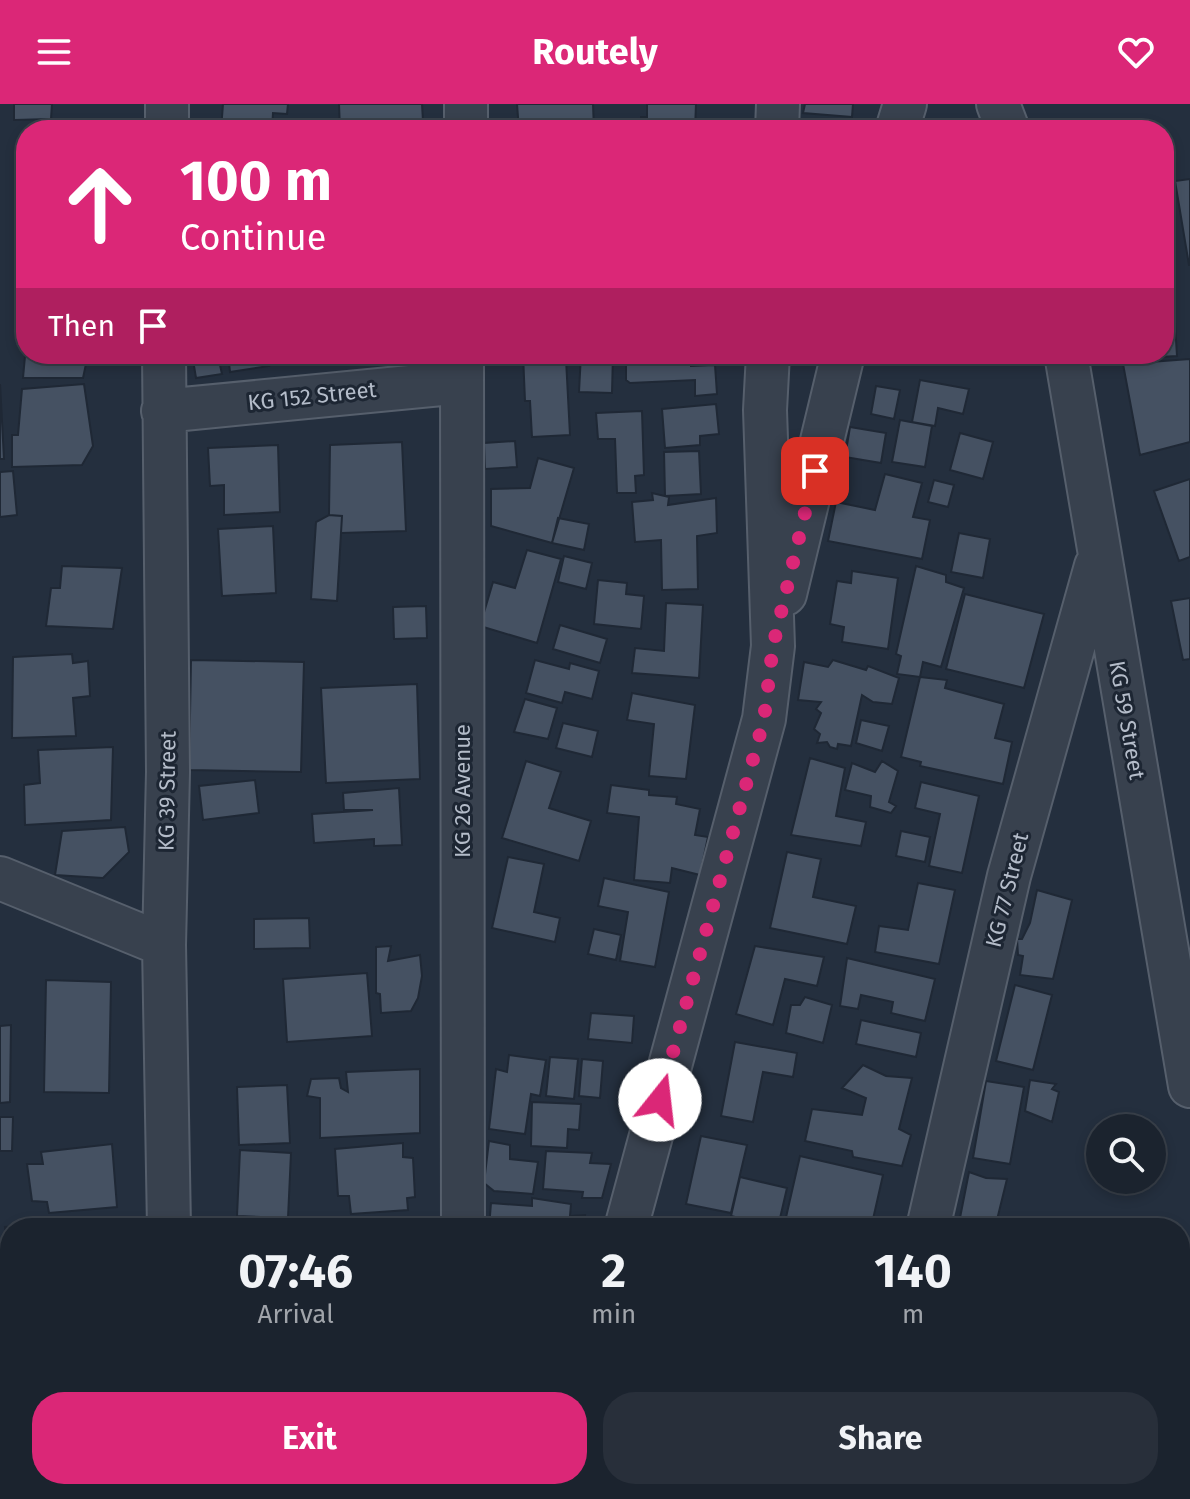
<!DOCTYPE html>
<style>
:root{--surface:#1b232e;--page:#282f3a;--text:#f1f3f6;--muted:#a0a4aa;--line:#39404a;--accent:#db2777}
body{margin:0;font-family:"Fira Sans",sans-serif;background:var(--page);color:var(--text);height:100vh;display:flex;flex-direction:column;font-size:30px;white-space:nowrap}
*{box-sizing:border-box;margin:0}
p{font-size:26px;color:var(--muted)}
.icon{flex:none;width:44px;height:44px;fill:none;stroke:currentColor;stroke-width:2;stroke-linecap:round;stroke-linejoin:round}
.map{position:relative;flex:1;overflow:hidden}
.details{position:absolute;left:0px;top:1114px;width:1190px;height:282px;display:flex;flex-direction:column;background:var(--surface);border-radius:32px 32px 0 0;box-shadow:0 4px 12px #0003,0 0 0 2px var(--line)}
.details>*{flex:none}
.banner{position:absolute;left:16px;top:16px;width:1158px;height:244px;border-radius:32px;box-shadow:0 4px 12px #0003,0 0 0 2px var(--line);background:#db2777;color:#fff;overflow:hidden}
.tools{position:absolute;left:1086px;top:1010px;display:grid;gap:16px}
.tools a{display:grid;place-items:center;width:80px;height:80px;border-radius:50%;background:var(--surface);box-shadow:0 4px 12px #0003,0 0 0 2px var(--line);font-size:40px}
.pin{position:absolute;display:grid;place-items:center;width:68px;height:68px;color:#fff;margin:-34px;border-radius:16px;box-shadow:0 4px 12px #0006}
.me{position:absolute;width:88px;margin:-44px;rotate:16deg;stroke-linejoin:round;filter:drop-shadow(0 0 6px #0008)}
.turn{display:flex;align-items:center;gap:28px;height:168px;padding:0 32px;font-size:36px}
.turn .icon{width:104px;height:104px;stroke-width:2.5}
.turn b{display:block;font-size:56px;line-height:68px}
.then{display:flex;align-items:center;height:76px;padding:0 32px;background:#0003;gap:16px;font-size:30px}
.eta{display:flex;justify-content:space-evenly;align-items:center;height:136px;text-align:center}
.eta b{font-size:48px;font-weight:700;line-height:56px}
.button{display:flex;gap:16px;margin-top:auto;padding:16px 32px}
.button a{flex:1;height:92px;border-radius:32px;background:var(--accent);color:#fff;font-size:32px;font-weight:700;line-height:92px;text-align:center}
.button a+a{background:var(--page);color:var(--text)}
header{display:flex;justify-content:space-between;align-items:center;height:104px;padding:0 32px;background:var(--accent);color:#fff;font-size:36px;font-weight:700}
.map>svg:first-child{display:block}
.building{fill:#455162;stroke:#1f2835;stroke-width:2}
.lines{fill:none;stroke-linecap:round;stroke-linejoin:round}
.minor-casing{stroke:#565f6c;stroke-width:46}
.minor{stroke:#38414e;stroke-width:42}
.route{stroke:#db2777;stroke-width:14;stroke-dasharray:0 25.2}
.labels{text-anchor:middle;dominant-baseline:central;stroke-width:6;stroke-linejoin:round;paint-order:stroke}
.street-label{font-size:22px;fill:#b4bcc9;stroke:#1d2633}
</style>
<header><svg class="icon" aria-label="menu" viewBox="0 0 24 24"><path d="M4 6h16M4 12h16M4 18h16"/></svg>Routely<svg class="icon" aria-label="heart" viewBox="0 0 24 24"><path d="M12 20l-8-8c-3-5 5-10 8-4 3-6 11-1 8 4z"/></svg></header>
<div class="map">
<svg width="1190" height="1395" viewBox="0 0 1190 1395">
<rect width="100%" height="100%" fill="#242f3e"/>
<path class="building" d="M 14,0 L 52,0 L 51,15 L 14,16 Z
M 223,0 L 288,0 L 287,10 L 273,9 L 272,26 L 221,26 Z
M 339,0 L 422,0 L 423,17 L 408,17 L 409,26 L 340,26 Z
M 517,0 L 593,0 L 594,26 L 519,26 Z
M 647,0 L 696,0 L 695,26 L 641,26 L 641,13 L 647,13 Z
M 805,0 L 853,0 L 852,13 L 803,9 Z
M 1119,16 L 1119,26 L 1064,26 L 1064,18 Z
M 1190,75 L 1190,161 L 1189,161 L 1175,77 Z
M 1164,186 L 1173,186 L 1177,252 L 1109,256 L 1109,250 L 1164,250 Z
M 26,241 L 26,250 L 95,250 L 93,260 L 86,260 L 83,274 L 23,274 Z
M 192,250 L 289,250 L 267,253 L 269,262 L 230,268 L 229,259 L 220,261 L 222,270 L 196,274 Z
M 523,250 L 560,250 L 561,255 L 566,255 L 570,331 L 532,333 L 530,297 L 525,297 Z
M 581,250 L 613,250 L 612,289 L 579,288 Z
M 655,250 L 691,250 L 691,262 L 715,261 L 717,290 L 695,292 L 695,276 L 630,279 L 626,276 L 626,253 L 655,253 Z
M 1190,255 L 1190,338 L 1140,351 L 1123,260 Z
M 920,276 L 969,285 L 963,310 L 938,304 L 935,322 L 912,318 Z
M 0,280 L 4,355 L 0,355 Z
M 84,280 L 93,342 L 82,361 L 12,363 L 12,331 L 18,331 L 22,285 Z
M 876,282 L 900,286 L 894,315 L 871,310 Z
M 716,300 L 719,330 L 700,332 L 700,341 L 665,344 L 662,305 Z
M 642,307 L 644,371 L 635,372 L 636,389 L 617,389 L 615,335 L 598,335 L 596,309 Z
M 900,316 L 932,322 L 925,363 L 892,358 Z
M 850,323 L 886,329 L 881,359 L 845,353 Z
M 960,329 L 993,338 L 983,375 L 950,366 Z
M 515,337 L 517,363 L 485,365 L 484,339 Z
M 402,338 L 406,427 L 341,429 L 342,412 L 329,411 L 330,341 Z
M 278,341 L 280,408 L 224,411 L 224,381 L 210,382 L 208,344 Z
M 699,347 L 701,390 L 665,392 L 664,348 Z
M 538,354 L 574,364 L 552,439 L 491,422 L 491,385 L 530,384 Z
M 13,367 L 17,411 L 0,413 L 0,368 Z
M 885,370 L 922,379 L 913,413 L 930,416 L 922,455 L 828,437 L 836,398 L 875,406 Z
M 1190,375 L 1190,453 L 1179,457 L 1154,387 Z
M 934,376 L 954,381 L 948,403 L 928,398 Z
M 652,389 L 669,393 L 668,401 L 716,394 L 717,429 L 697,432 L 698,485 L 662,486 L 661,436 L 635,438 L 632,398 L 653,396 Z
M 329,411 L 342,412 L 337,497 L 311,495 L 316,418 Z
M 558,414 L 589,420 L 584,446 L 552,439 Z
M 273,422 L 276,489 L 222,492 L 218,425 Z
M 959,429 L 990,435 L 983,474 L 951,468 Z
M 527,446 L 561,455 L 537,539 L 480,522 L 493,478 L 515,484 Z
M 564,452 L 592,459 L 586,485 L 558,478 Z
M 62,462 L 122,464 L 113,525 L 46,522 L 51,484 L 60,484 Z
M 916,462 L 946,471 L 946,478 L 964,484 L 941,563 L 923,558 L 920,573 L 897,570 L 901,552 L 896,550 Z
M 852,467 L 898,474 L 888,545 L 842,538 L 844,523 L 830,520 L 837,477 L 851,479 Z
M 598,476 L 627,479 L 626,490 L 644,492 L 641,525 L 594,520 Z
M 965,490 L 1044,510 L 1024,584 L 946,565 Z
M 1190,494 L 1190,555 L 1183,556 L 1171,497 Z
M 666,499 L 703,501 L 699,574 L 632,569 L 635,544 L 664,547 Z
M 426,502 L 427,534 L 394,535 L 393,503 Z
M 560,521 L 607,535 L 600,559 L 553,545 Z
M 72,550 L 73,559 L 88,557 L 90,592 L 73,594 L 76,632 L 12,634 L 13,553 Z
M 191,556 L 304,558 L 301,668 L 189,666 Z
M 535,556 L 569,565 L 570,559 L 599,567 L 592,595 L 565,588 L 562,599 L 526,589 Z
M 833,556 L 866,566 L 868,562 L 899,574 L 892,600 L 873,598 L 862,591 L 851,642 L 838,640 L 837,645 L 830,643 L 827,638 L 817,639 L 820,630 L 814,625 L 821,609 L 816,605 L 821,598 L 798,596 L 804,558 L 828,563 Z
M 920,573 L 947,576 L 945,584 L 1004,600 L 995,634 L 1012,638 L 1003,680 L 920,662 L 921,658 L 901,653 Z
M 417,580 L 420,675 L 326,679 L 321,584 Z
M 632,589 L 695,601 L 686,675 L 649,672 L 654,620 L 627,616 Z
M 525,595 L 557,604 L 548,635 L 514,628 Z
M 861,616 L 889,622 L 882,647 L 856,639 Z
M 563,619 L 598,627 L 592,653 L 556,644 Z
M 113,643 L 111,716 L 25,721 L 24,681 L 40,679 L 38,646 Z
M 810,654 L 845,664 L 836,712 L 866,718 L 861,742 L 791,731 Z
M 526,657 L 561,668 L 549,704 L 591,717 L 579,757 L 502,734 Z
M 882,657 L 898,667 L 889,698 L 896,702 L 891,709 L 870,703 L 871,692 L 845,686 L 852,659 L 875,668 Z
M 255,676 L 259,709 L 203,716 L 199,682 Z
M 921,678 L 979,692 L 962,769 L 929,762 L 940,710 L 915,704 Z
M 611,681 L 649,686 L 649,691 L 677,693 L 676,700 L 700,705 L 695,731 L 708,733 L 700,771 L 672,764 L 670,779 L 634,776 L 639,713 L 607,709 Z
M 399,684 L 402,741 L 374,742 L 374,735 L 314,739 L 312,710 L 373,706 L 344,706 L 343,689 Z
M 125,723 L 129,748 L 103,774 L 55,771 L 62,727 Z
M 901,727 L 930,733 L 925,758 L 896,752 Z
M 787,748 L 821,755 L 813,793 L 856,802 L 847,840 L 770,824 Z
M 508,753 L 544,760 L 534,808 L 560,814 L 555,838 L 492,824 Z
M 604,774 L 669,788 L 655,863 L 620,857 L 628,808 L 598,802 Z
M 918,779 L 955,786 L 939,860 L 875,848 L 879,822 L 908,826 Z
M 1037,786 L 1072,796 L 1053,875 L 1020,871 L 1023,852 L 1018,851 L 1017,835 L 1022,835 L 1030,819 Z
M 309,814 L 310,844 L 254,845 L 254,815 Z
M 594,825 L 621,831 L 616,856 L 588,850 Z
M 391,842 L 388,857 L 420,851 L 422,872 L 418,894 L 411,907 L 381,909 L 380,890 L 376,889 L 376,843 Z
M 755,842 L 824,853 L 817,882 L 785,875 L 773,921 L 736,910 Z
M 847,854 L 935,875 L 925,917 L 891,909 L 893,898 L 861,891 L 858,905 L 840,902 Z
M 367,869 L 372,932 L 287,938 L 283,875 Z
M 46,876 L 111,878 L 109,989 L 44,988 Z
M 1015,881 L 1052,891 L 1033,966 L 996,957 Z
M 805,893 L 832,901 L 823,939 L 786,929 L 791,901 L 800,901 Z
M 591,909 L 634,912 L 632,939 L 588,935 Z
M 861,916 L 921,929 L 916,953 L 856,940 Z
M 11,921 L 10,998 L 0,999 L 0,922 Z
M 735,938 L 797,949 L 793,973 L 763,968 L 753,1018 L 721,1012 Z
M 509,951 L 546,956 L 540,992 L 531,990 L 525,1030 L 489,1025 L 496,965 L 507,968 Z
M 550,953 L 578,955 L 574,995 L 546,992 Z
M 582,955 L 603,957 L 600,994 L 579,992 Z
M 863,961 L 886,972 L 912,974 L 899,1025 L 911,1031 L 902,1062 L 853,1053 L 852,1047 L 805,1037 L 812,1005 L 862,1011 L 866,994 L 842,984 Z
M 420,965 L 420,1029 L 320,1034 L 320,994 L 307,992 L 311,975 L 339,974 L 341,984 L 348,988 L 346,968 Z
M 1030,976 L 1056,980 L 1052,985 L 1059,988 L 1052,1018 L 1025,1007 Z
M 986,977 L 1024,983 L 1010,1060 L 973,1054 Z
M 287,981 L 290,1039 L 239,1041 L 237,983 Z
M 532,998 L 581,1000 L 579,1026 L 568,1025 L 567,1044 L 531,1042 Z
M 0,1013 L 13,1013 L 12,1047 L 0,1047 Z
M 701,1032 L 747,1041 L 731,1109 L 686,1100 Z
M 489,1037 L 510,1041 L 510,1055 L 538,1058 L 533,1090 L 494,1087 L 484,1079 Z
M 403,1039 L 403,1053 L 413,1054 L 415,1093 L 407,1094 L 408,1106 L 351,1110 L 349,1092 L 338,1092 L 335,1045 Z
M 112,1040 L 117,1103 L 49,1109 L 47,1098 L 32,1097 L 27,1060 L 43,1060 L 41,1048 Z
M 240,1046 L 291,1049 L 288,1114 L 237,1112 Z
M 546,1047 L 592,1049 L 590,1059 L 611,1060 L 602,1094 L 582,1094 L 583,1088 L 543,1085 Z
M 800,1052 L 883,1071 L 871,1124 L 784,1122 Z
M 969,1068 L 986,1074 L 1007,1075 L 995,1124 L 958,1124 Z
M 740,1073 L 787,1084 L 778,1123 L 731,1112 Z
M 532,1094 L 571,1100 L 570,1112 L 585,1111 L 583,1124 L 489,1124 L 491,1099 L 532,1102 Z
M 41,1121 L 41,1124 L 10,1124 L 10,1172 L 5,1123 Z
M 286,1121 L 286,1124 L 227,1124 L 227,1122 Z
M 3,1204 L 10,1278 L 0,1282 L 0,1205 Z
M 10,1348 L 10,1386 L 25,1386 L 26,1395 L 0,1395 L 0,1350 Z
M 1180,1367 L 1190,1368 L 1190,1395 L 1161,1395 L 1162,1386 L 1180,1386 Z
M 44,1386 L 111,1386 L 112,1395 L 45,1395 Z
M 219,1386 L 302,1386 L 302,1395 L 219,1395 Z
M 370,1386 L 406,1386 L 407,1395 L 345,1395 L 344,1389 Z
M 632,1386 L 672,1386 L 670,1395 L 629,1395 Z
M 785,1386 L 828,1386 L 825,1395 Z
M 893,1386 L 933,1386 L 930,1395 L 891,1395 Z
M 969,1386 L 994,1386 L 992,1395 L 967,1395 Z
M 1020,1386 L 1067,1388 L 1111,1386 L 1109,1395 L 1017,1395 Z"/>
<g class="lines">
<g class="minor-casing">
<path id="minor" d="M 998,0 L 1008,26
M 167,26 L 167,0
M 466,26 L 466,0
M 777,26 L 778,0
M 897,26 L 905,0
M 164,250 L 168,668 L 164,841 L 169,1124
M 462,250 L 463,1124
M 1066,250 L 1190,982
M 163,307 L 462,278
M 785,490 L 843,250
M 0,774 L 164,841
M 626,1124 L 764,615 L 773,542 L 765,306 L 768,250
M 928,1124 L 1009,772 L 1096,462
M 1180,1285 L 1190,1263
M 0,1332 L 10,1331
M 180,1386 L 181,1395
M 466,1386 L 467,1395
M 556,1395 L 558,1386
M 857,1395 L 860,1386
M 1146,1395 L 1148,1386"/>
</g>
<use href="#minor" class="minor"/>
</g>
<g class="lines">
<path class="route" d="M 660,996 L 764,615 L 773,542 L 815,367"/>
</g>
<g class="labels">
<g class="street-label">
<text transform="translate(312 292) rotate(-6)">KG 152 Street</text>
<text transform="translate(1127 616) rotate(80)">KG 59 Street</text>
<text transform="translate(167 687) rotate(-89)">KG 39 Street</text>
<text transform="translate(462 687) rotate(-90)">KG 26 Avenue</text>
<text transform="translate(1007 786) rotate(-76)">KG 77 Street</text>
</g>
</g>
</svg>
<div class="tools">
<a><svg class="icon" aria-label="search" viewBox="0 0 24 24"><circle cx="10" cy="10" r="6"/><path d="M15 15l6 6"/></svg></a>
</div>
<div class="pin" style="left:815px;top:367px;background:#d93025"><svg class="icon" aria-label="arrive" viewBox="0 0 24 24"><path d="M6 21V4h12l-3 4 3 4H6"/></svg></div>
<svg class="me" style="left:660px;top:996px" viewBox="-20 -20 40 40"><circle r="19" fill="#fff"/><path d="M0-13L10 11 0 6-10 11z" fill="#db2777"/></svg>
<div class="banner">
<div class="turn"><svg class="icon" aria-label="ahead" viewBox="0 0 24 24"><path d="M12 20V5M6 11l6-6 6 6"/></svg><div><b>100 m</b>Continue</div></div>
<div class="then">Then<svg class="icon" aria-label="arrive" viewBox="0 0 24 24"><path d="M6 21V4h12l-3 4 3 4H6"/></svg></div>
</div>
<section class="details">
<div class="eta">
<div><b>07:46</b><p>Arrival</p></div>
<div><b>2</b><p>min</p></div>
<div><b>140</b><p>m</p></div>
</div>
<div class="button"><a>Exit</a><a>Share</a></div>
</section>
</div>
